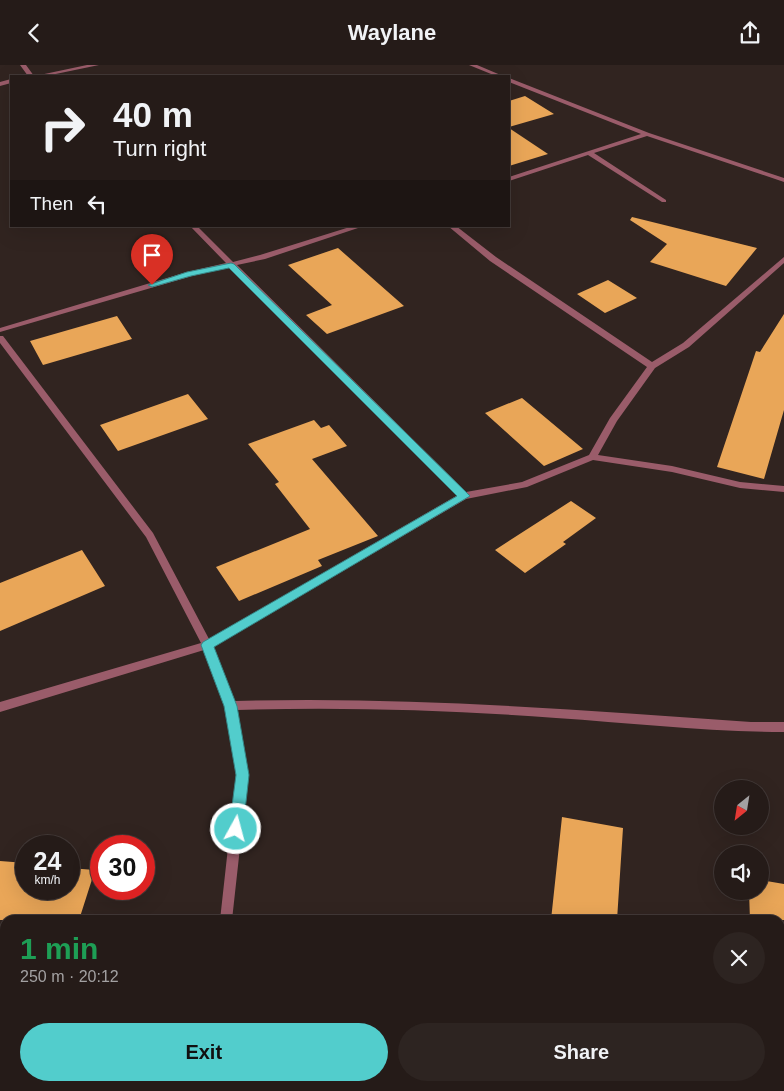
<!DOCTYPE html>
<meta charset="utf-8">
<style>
:root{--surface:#251b18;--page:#2d2421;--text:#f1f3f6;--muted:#a3a1a2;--line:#423937;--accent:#52cdcc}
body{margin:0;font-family:Arial,sans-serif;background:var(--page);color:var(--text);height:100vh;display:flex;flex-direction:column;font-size:19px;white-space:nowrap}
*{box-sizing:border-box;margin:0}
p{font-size:16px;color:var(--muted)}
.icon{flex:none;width:28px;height:28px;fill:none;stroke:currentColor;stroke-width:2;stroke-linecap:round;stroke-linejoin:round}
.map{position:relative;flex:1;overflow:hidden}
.drawer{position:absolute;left:0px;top:850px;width:785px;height:176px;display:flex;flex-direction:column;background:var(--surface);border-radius:15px 15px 0 0;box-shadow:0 5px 20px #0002,0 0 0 1px var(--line)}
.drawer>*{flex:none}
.top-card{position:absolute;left:10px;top:10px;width:500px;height:152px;border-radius:0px;box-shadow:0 5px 20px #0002,0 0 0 1px var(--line);background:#251b18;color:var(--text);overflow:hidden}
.needle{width:32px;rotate:210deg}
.controls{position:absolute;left:714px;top:715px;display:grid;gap:10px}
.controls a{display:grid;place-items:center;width:55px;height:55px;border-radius:50%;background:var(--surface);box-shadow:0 5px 20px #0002,0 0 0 1px var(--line);font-size:25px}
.speed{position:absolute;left:15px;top:770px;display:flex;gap:10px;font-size:25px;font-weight:700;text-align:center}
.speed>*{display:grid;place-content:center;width:65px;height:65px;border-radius:50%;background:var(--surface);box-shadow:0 5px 20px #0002,0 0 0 1px var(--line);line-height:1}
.speed small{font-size:12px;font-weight:400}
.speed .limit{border:8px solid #d22;background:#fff;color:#111}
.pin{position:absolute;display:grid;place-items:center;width:42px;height:42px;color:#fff;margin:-51px -21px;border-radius:50% 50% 50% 0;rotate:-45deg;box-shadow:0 0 5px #0007}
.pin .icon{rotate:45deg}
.me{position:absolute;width:55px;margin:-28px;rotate:7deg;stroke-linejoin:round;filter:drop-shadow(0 0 4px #0008)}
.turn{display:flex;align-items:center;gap:18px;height:105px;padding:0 20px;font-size:22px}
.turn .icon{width:65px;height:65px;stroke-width:2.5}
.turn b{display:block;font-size:35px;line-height:42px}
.then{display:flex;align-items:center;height:48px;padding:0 20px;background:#0003;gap:10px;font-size:19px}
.round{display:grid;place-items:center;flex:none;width:52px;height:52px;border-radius:26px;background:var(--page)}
.headline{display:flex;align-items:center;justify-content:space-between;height:85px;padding:0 20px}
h1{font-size:30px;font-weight:800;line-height:38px;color:#1e9e55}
.primary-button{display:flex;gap:10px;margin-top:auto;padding:10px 20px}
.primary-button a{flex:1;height:58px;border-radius:30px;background:var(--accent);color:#111;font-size:20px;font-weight:800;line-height:58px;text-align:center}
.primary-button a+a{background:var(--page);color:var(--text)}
header{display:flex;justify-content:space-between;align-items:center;height:65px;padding:0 20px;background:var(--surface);font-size:22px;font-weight:800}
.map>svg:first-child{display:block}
.building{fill:#e9a658}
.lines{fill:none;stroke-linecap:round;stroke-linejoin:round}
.minor{fill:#9a5c6a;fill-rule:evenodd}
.route{fill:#52cdcc;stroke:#358585}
</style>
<header><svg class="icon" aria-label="back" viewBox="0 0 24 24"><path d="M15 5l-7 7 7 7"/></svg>Waylane<svg class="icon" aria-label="share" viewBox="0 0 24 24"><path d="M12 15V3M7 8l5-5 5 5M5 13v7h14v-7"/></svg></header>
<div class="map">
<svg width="784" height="1026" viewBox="0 0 784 1026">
<rect width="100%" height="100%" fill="#312420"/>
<path class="building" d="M 525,31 L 554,49 L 509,62 L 509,36 Z
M 509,63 L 548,89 L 509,101 Z
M 632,152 L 757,183 L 726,221 L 650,197 L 667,179 L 630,155 Z
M 338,183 L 404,241 L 327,269 L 306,250 L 332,240 L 288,200 Z
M 608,215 L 637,233 L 605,248 L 577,229 Z
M 784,249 L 784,345 L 764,414 L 717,402 L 756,286 L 760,287 Z
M 117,251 L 132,274 L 43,300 L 30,276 Z
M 188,329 L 208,354 L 118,386 L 100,360 Z
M 522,333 L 583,384 L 544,401 L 485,348 Z
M 314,355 L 321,363 L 329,360 L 347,381 L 312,394 L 378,471 L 318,495 L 322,501 L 239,536 L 216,502 L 310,464 L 275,419 L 279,417 L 248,379 Z
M 571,436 L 596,453 L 563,477 L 566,479 L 525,508 L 495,485 Z
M 82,485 L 105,521 L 0,566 L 0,518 Z
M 562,752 L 623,763 L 617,855 L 551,855 Z
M 0,796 L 26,798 L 26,824 L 69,824 L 69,803 L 95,805 L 79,855 L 0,855 Z
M 760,815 L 784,819 L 784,855 L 750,855 L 749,826 L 760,826 Z"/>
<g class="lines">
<path class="minor" d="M 20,0 L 26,0 L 34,11 L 28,11 Z
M 87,0 L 99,0 L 46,11 L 35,11 Z
M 469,0 L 477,0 L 503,11 L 496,11 Z
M 509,13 L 649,68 L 784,113 L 784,117 L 647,71 L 594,88 L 666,135 L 666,137 L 662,137 L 588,90 L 509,116 L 509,112 L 641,69 L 509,17 Z
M 11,14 L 11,18 L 0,21 L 0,17 Z
M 190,161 L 197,161 L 233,197 L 260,190 L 353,161 L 364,161 L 265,194 L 237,200 L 466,427 L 522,417 L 589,390 L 610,353 L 647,302 L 490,196 L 448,161 L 456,161 L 496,192 L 652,297 L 683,278 L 784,192 L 784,198 L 689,282 L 655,303 L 617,356 L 598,390 L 672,401 L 740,417 L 784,421 L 784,427 L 740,423 L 672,407 L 593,395 L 527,422 L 466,434 L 213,582 L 235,636 C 407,631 579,645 751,657 L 784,657 L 784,667 C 708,667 632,658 556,653 C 450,645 344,642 237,645 L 248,710 L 232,855 L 220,855 L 236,710 L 225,641 L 204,585 L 0,647 L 0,637 L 201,578 L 146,472 L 0,278 L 0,271 L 3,271 L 153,468 L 209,574 L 458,430 L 230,202 L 192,211 L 0,267 L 0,263 L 187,207 L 226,198 Z
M 780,996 L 784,998 L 784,1012 L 780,1010 Z
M 190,1021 L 204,1021 L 203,1026 L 189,1026 Z"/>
</g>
<path class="route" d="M 231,198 L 234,199 L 470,431 L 214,582 L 237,641 L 249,710 L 243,764 L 241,768 L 236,770 L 231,768 L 229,764 L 236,710 L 224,641 L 201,580 L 203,577 L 457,431 L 229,203 L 191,211 L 152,222 L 148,220 L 187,207 Z"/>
</svg>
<div class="controls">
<a><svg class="needle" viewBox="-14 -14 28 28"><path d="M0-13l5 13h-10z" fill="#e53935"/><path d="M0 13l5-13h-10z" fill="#a3a1a2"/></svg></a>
<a><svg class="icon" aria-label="sound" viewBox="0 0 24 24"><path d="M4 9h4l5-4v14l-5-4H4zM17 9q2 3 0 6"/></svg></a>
</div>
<div class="speed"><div>24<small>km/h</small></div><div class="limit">30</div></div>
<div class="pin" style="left:152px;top:220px;background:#d93025"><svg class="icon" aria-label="arrive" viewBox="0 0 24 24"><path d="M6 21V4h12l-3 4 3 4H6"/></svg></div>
<svg class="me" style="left:236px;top:764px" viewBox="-20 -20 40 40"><circle r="17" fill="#52cdcc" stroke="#fff" stroke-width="3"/><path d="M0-11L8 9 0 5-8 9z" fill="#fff"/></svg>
<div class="top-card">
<div class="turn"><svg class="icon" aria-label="right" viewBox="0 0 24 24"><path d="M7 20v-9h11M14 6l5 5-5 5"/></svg><div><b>40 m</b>Turn right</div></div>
<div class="then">Then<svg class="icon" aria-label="left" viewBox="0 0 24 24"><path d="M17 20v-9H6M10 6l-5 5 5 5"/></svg></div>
</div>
<section class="drawer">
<div class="headline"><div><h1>1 min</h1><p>250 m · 20:12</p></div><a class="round"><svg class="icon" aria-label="close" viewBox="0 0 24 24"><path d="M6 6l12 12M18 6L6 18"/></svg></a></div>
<div class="primary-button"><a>Exit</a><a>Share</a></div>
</section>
</div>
